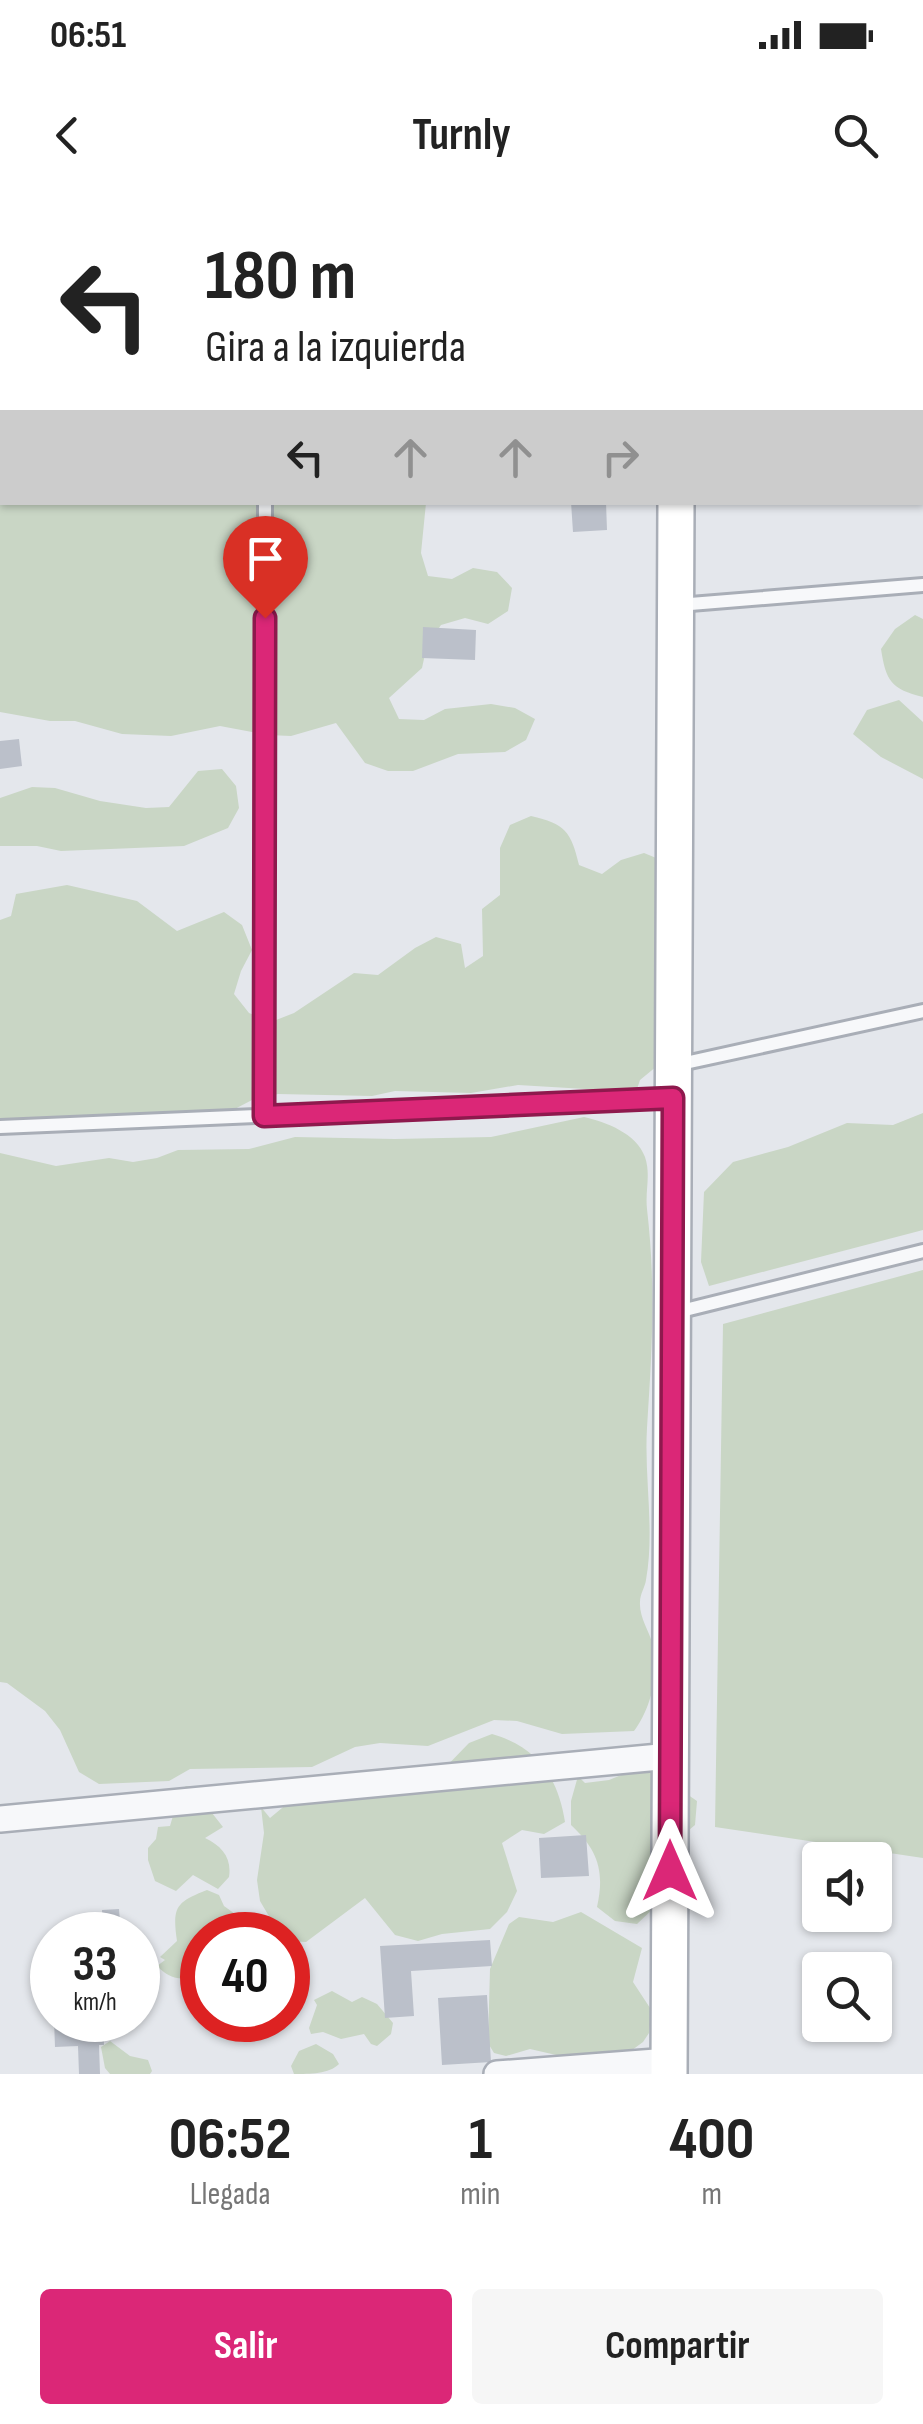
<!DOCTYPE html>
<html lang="es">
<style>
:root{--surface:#fff;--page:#f6f6f6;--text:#222;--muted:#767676;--accent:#db2777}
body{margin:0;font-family:"Sofia Sans Condensed",sans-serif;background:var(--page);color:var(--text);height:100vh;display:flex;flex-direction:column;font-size:38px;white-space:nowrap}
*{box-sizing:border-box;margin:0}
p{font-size:32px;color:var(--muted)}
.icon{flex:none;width:55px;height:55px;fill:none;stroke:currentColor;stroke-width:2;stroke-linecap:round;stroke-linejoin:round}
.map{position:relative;height:1874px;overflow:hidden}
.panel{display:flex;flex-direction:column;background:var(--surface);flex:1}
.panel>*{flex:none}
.banner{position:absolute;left:0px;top:0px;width:925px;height:305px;box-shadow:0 2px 8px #0004;background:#fff;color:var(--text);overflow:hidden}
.fabs{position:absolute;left:802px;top:1642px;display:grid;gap:20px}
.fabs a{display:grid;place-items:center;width:90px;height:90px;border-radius:10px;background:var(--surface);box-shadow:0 2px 8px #0004;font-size:50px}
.speed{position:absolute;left:30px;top:1712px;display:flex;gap:20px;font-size:50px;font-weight:700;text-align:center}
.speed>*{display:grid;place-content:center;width:130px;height:130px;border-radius:50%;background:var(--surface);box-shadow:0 2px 8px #0004;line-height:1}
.speed small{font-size:25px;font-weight:400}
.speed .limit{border:15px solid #d22;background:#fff;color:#111}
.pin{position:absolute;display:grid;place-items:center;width:85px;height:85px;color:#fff;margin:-102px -42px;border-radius:50% 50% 50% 0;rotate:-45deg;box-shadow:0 0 10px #0007}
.pin .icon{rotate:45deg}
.me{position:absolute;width:110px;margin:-55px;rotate:0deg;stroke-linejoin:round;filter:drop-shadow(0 0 8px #0008)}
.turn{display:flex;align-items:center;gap:35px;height:210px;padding:0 40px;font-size:45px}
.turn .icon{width:130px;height:130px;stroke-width:2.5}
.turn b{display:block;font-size:70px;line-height:85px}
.lanes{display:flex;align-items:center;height:95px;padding:0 40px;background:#0003;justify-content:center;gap:50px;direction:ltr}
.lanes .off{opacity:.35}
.eta{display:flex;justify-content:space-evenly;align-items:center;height:170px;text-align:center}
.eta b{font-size:60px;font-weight:700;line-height:70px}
.cta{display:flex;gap:20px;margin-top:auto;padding:20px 40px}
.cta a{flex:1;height:115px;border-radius:10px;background:var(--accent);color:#fff;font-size:40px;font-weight:700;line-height:115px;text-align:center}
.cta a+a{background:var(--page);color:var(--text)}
.status{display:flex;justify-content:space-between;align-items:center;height:70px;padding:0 50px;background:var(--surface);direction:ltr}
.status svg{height:28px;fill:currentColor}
header{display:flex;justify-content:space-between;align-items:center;height:130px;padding:0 40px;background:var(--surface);font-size:45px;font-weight:700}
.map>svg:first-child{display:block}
.green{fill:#c9d6c5}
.building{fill:#bbc0ca}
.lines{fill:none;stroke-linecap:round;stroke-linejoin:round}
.lane-casing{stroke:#a9aeb7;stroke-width:18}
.street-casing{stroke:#a9aeb7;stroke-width:30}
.secondary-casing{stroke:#a9aeb7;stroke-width:40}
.lane{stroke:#f7f8fa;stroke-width:12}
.street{stroke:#f7f8fa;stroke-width:25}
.secondary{stroke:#fff;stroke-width:35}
.route-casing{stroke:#8e194d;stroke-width:25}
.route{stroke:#db2777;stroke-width:18}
</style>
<div class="status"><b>06:51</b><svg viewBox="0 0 49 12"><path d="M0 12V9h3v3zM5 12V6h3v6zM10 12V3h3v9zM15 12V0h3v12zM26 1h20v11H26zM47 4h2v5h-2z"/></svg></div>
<header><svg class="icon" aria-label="back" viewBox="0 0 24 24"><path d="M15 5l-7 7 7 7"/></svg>Turnly<svg class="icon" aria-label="search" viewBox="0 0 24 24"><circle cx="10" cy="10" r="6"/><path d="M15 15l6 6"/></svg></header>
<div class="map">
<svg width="923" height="1874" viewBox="0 0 923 1874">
<rect width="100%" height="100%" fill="#e4e7ec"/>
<path class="green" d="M 0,130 L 2,302 L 426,303 L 421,353 L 428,376 L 452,379 L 473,368 L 497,372 L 512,388 L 508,411 L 488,424 L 465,418 L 441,425 L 427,445 L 422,468 L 389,498 L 399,519 L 424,520 L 445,509 L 491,504 L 515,508 L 535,519 L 526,540 L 505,552 L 458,554 L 413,571 L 388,571 L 365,563 L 336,523 L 291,536 L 268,535 L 220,526 L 171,536 L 122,534 L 75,521 L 50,521 L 0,512 Z
M 915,415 L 923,419 L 923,497 C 891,489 886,481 881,449 L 895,429 Z
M 899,500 L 923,522 L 923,579 L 881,557 L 853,534 L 867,510 Z
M 222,569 L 236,586 L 239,608 L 228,628 L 184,646 L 61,651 L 37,646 L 0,646 L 0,598 L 32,587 L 55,588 L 100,601 L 146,608 L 169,607 L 198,571 Z
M 531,616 C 565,624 571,631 579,665 L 602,674 L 621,660 L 644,653 L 666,662 L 657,866 L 640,880 L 636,892 L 518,885 L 471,893 L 395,891 L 372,896 L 278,894 L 252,900 L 231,911 L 106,930 L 32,934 L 0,930 L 0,720 L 11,716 L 16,694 L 67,685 L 137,701 L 177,731 L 224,712 L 242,725 L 252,750 L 241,771 L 234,794 L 249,813 L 271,822 L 294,813 L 354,773 L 378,775 L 415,748 L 436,737 L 461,744 L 465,768 L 483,756 L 482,709 L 500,695 L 500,648 L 510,625 Z
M 923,913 L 923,1030 L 709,1086 L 701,1062 L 704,992 L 733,962 L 788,947 L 847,923 L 893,925 Z
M 584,917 C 606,922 636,933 645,957 C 651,975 645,990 647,1009 C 656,1086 652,1151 647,1228 C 644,1278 655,1330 646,1380 C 645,1387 640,1394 640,1402 C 639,1417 649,1431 653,1445 C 661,1470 650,1511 634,1531 L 562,1534 L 517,1521 L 494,1520 L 428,1546 L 380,1543 L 355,1547 L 312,1567 L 190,1569 L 169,1581 L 99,1584 L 79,1572 L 60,1530 L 45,1511 L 7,1483 L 0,1482 L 0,953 L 56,966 L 109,958 L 133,962 L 157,958 L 178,950 L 249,949 L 295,937 L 395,939 L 491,937 Z
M 923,1070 L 923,1658 L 715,1627 L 723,1124 Z
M 492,1534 C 537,1547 558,1577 565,1622 L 544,1634 L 522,1630 L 502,1643 L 517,1691 L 507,1712 L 490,1729 L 442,1734 L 418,1741 L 395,1735 L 365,1698 L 306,1742 L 288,1741 L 288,1735 L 280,1735 L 260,1701 L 257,1680 L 264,1633 L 261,1607 L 270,1618 L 288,1603 L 332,1590 L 346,1572 L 438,1575 L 469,1543 Z
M 631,1571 L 656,1573 L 697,1601 L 695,1625 L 677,1640 L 655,1707 L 637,1724 L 615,1721 L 597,1707 C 605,1671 598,1650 571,1625 L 571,1601 L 578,1576 L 585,1583 L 609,1580 Z
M 186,1586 L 199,1588 L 201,1599 L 223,1627 L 205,1638 C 222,1646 232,1658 229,1677 L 218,1689 L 193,1675 L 176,1691 L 155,1681 L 148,1660 L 148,1648 L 156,1639 L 158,1627 L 170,1626 L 175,1609 L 174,1598 Z
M 207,1690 L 219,1695 L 224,1706 L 264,1735 L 202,1735 L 202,1771 C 187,1783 170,1780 157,1766 L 165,1760 L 160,1757 L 177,1741 C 172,1707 176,1702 207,1690 Z
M 581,1712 L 642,1748 L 633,1782 L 652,1811 L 649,1833 L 643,1842 L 624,1856 L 578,1860 L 530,1849 L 506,1856 L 494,1853 L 488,1843 L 490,1769 L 509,1724 L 519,1717 L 553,1722 Z
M 332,1791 L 352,1802 L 362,1797 L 377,1804 L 393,1823 L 391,1834 L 377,1846 L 371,1844 L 364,1834 L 341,1839 L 323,1832 L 311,1834 L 309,1828 L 317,1805 L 314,1800 Z
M 110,1841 L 130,1856 L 148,1860 L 152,1871 L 150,1874 L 110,1874 L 105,1868 L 101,1847 Z
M 316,1844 L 333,1854 L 339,1864 C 329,1874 310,1874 294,1874 L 291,1866 L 299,1851 Z"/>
<path class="building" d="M 571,302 L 606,302 L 607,330 L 573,332 Z
M 423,427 L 476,430 L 475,460 L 422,458 Z
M 19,539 L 22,566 L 0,569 L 0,541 Z
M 586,1635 L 589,1676 L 541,1678 L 539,1638 Z
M 119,1709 L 121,1735 L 103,1735 L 102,1710 Z
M 490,1740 L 492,1766 L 411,1771 L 414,1816 L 385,1818 L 380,1746 Z
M 487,1795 L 491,1862 L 442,1865 L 438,1798 Z
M 54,1820 L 103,1820 L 104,1845 L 99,1845 L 100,1874 L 79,1874 L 78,1846 L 55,1847 Z
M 219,1820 L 275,1820 L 275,1825 L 219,1827 Z"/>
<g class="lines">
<g class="lane-casing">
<path id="lane" d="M 266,2 L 266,0
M 0,39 L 2,39
M 678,405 L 923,385
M 676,865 L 923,811
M 264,916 L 265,302
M 0,927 L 671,898
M 673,1113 L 923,1051"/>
</g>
<g class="street-casing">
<path id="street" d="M 0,1619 L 670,1556
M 497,1874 L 669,1861"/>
</g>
<g class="secondary-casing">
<path id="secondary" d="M 677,2 L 677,0
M 669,1874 L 676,302"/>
</g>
<use href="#lane" class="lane"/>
<use href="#street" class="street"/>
<use href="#secondary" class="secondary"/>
</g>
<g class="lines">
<g class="route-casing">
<path id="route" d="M 265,418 L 264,916 L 673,898 L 670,1671"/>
</g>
<use href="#route" class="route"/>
</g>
</svg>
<div class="fabs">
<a><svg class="icon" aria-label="sound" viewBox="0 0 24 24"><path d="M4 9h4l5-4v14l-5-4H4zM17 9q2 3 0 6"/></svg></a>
<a><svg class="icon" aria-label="search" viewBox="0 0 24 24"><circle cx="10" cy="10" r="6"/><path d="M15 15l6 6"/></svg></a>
</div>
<div class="speed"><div>33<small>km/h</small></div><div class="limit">40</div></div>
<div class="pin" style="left:265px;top:418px;background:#d93025"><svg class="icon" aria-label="arrive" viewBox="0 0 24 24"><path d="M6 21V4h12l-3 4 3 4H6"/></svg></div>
<svg class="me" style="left:670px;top:1671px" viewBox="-20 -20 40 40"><path d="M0-17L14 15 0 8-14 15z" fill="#db2777" stroke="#fff" stroke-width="4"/></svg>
<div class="banner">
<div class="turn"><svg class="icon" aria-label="left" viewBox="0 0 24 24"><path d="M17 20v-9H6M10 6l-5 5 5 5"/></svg><div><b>180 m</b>Gira a la izquierda</div></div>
<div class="lanes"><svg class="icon" aria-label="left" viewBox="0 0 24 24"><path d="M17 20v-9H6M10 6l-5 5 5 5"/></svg><svg class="icon off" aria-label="ahead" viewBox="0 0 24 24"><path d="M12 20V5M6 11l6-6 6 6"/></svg><svg class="icon off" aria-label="ahead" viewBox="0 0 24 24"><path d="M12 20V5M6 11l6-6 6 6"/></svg><svg class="icon off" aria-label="right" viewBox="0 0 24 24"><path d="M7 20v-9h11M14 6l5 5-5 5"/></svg></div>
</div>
</div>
<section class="panel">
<div class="eta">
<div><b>06:52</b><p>Llegada</p></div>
<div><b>1</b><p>min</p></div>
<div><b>400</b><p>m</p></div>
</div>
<div class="cta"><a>Salir</a><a>Compartir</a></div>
</section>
